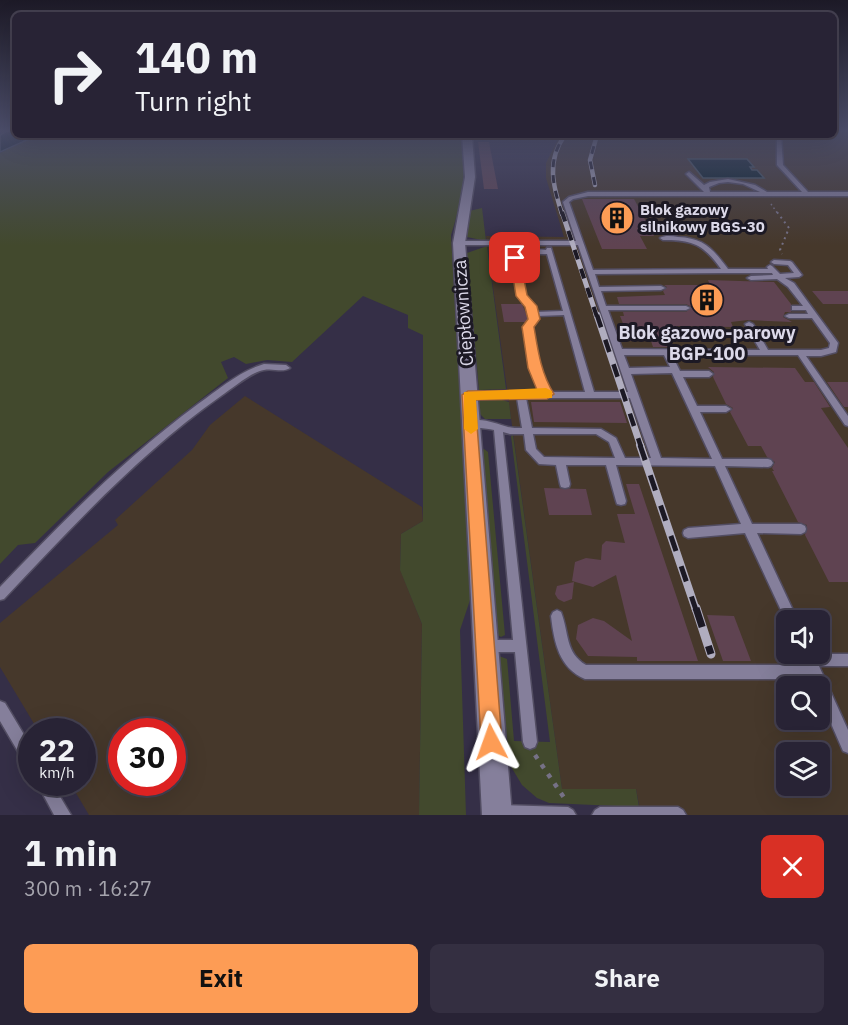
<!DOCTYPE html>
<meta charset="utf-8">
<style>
:root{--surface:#282335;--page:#342f41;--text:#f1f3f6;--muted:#a5a4ad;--line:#444050;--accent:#fd9c55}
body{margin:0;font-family:"IBM Plex Sans",sans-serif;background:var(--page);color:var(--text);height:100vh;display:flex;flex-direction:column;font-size:22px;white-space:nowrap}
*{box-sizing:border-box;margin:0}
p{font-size:20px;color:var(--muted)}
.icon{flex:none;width:33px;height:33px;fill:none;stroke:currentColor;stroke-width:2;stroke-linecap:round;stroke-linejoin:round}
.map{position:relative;height:815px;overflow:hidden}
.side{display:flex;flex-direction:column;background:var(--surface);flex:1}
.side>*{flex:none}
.top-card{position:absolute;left:12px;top:12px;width:825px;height:126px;border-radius:9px;box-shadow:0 6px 24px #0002,0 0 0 2px var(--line);background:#282335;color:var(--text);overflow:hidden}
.buttons{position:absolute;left:776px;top:610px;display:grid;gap:12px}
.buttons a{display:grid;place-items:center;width:54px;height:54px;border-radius:9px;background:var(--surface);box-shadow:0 6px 24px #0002,0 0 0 2px var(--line);font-size:30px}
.speed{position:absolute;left:18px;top:718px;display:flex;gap:12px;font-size:30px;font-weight:700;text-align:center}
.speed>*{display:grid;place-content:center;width:78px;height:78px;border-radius:50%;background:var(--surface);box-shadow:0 6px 24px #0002,0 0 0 2px var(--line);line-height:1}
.speed small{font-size:15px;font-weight:400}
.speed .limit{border:9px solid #d22;background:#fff;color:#111}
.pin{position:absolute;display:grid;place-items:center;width:51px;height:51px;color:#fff;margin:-26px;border-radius:12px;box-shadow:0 3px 9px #0006}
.me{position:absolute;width:66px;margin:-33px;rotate:356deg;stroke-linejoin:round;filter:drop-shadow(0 0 4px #0008)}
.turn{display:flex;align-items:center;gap:21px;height:126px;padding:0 24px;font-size:27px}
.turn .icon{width:78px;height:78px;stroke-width:2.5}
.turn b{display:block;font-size:42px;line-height:51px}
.round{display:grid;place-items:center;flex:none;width:63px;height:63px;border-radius:9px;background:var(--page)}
.head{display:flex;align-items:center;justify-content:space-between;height:102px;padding:0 24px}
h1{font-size:36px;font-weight:700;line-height:45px}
.action{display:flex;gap:12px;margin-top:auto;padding:12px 24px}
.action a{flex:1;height:69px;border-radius:9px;background:var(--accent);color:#111;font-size:24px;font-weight:700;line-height:69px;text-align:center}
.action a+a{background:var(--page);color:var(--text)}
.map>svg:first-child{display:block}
.industrial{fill:#46382b;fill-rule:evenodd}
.green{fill:#42492d}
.water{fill:#001b22;stroke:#42545e;stroke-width:1.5}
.building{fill:#5f4351}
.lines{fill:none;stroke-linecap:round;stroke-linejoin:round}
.lane-casing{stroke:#524d62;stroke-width:3}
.street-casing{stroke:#524d62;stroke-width:3}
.path-far2{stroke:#767186;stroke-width:1.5;stroke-dasharray:1.5 3;stroke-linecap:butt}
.path-far1{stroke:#767186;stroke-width:2;stroke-dasharray:2 4;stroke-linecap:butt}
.path{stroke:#767186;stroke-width:4.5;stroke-dasharray:4.5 7;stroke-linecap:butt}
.lane{fill:#857f9b;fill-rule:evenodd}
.street{fill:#857f9b;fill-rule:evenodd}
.rail-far4-casing{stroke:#b0adbf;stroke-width:4.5}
.rail-far3-casing{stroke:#b0adbf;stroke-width:5}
.rail-far2-casing{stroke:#b0adbf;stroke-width:7}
.rail-far1-casing{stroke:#b0adbf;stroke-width:8}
.rail-casing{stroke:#b0adbf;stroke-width:9}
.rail-far4{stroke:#1c1924;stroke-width:3;stroke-dasharray:8;stroke-linecap:butt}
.rail-far3{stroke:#1c1924;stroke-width:4;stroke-dasharray:10;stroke-linecap:butt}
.rail-far2{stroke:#1c1924;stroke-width:4.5;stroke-dasharray:13;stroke-linecap:butt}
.rail-far1{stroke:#1c1924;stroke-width:5;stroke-dasharray:16;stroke-linecap:butt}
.rail{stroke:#1c1924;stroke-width:7;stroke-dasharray:20;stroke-linecap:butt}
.route{fill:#fd9c55;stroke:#a46537;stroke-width:1.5}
.slow{fill:#f59e0b}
.labels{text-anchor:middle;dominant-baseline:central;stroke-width:6;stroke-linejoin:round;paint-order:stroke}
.far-poi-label{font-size:15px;font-weight:bold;fill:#dcd9e9;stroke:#1c1924;text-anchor:start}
.street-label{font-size:18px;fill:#dcd9e9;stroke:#1c1924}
.poi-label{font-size:18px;font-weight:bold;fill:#dcd9e9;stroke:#1c1924}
</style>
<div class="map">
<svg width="848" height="815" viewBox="0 0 848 815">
<rect width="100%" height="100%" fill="#352f47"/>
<path class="industrial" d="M 834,131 L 848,131 L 848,815 L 641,815 L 636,789 L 562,789 L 486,236 L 564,237 L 546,178 L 546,163 L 560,135 L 834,135 ZM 786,621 L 819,621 L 819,654 L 786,654 ZM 786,687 L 819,687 L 819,720 L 786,720 ZM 786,753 L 819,753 L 819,786 L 786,786 Z
M 245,396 L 422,507 L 423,521 L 401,534 L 400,569 L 422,624 L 419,815 L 89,815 L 70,783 L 82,783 L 82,732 L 39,732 L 0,667 L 0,623 L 118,525 L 115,520 L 192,450 L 210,425 ZM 122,732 L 172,732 L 172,783 L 122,783 Z"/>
<path class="green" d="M 38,135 L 463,135 C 467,172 462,200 451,235 L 471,597 L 460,630 L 466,815 L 419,815 L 422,624 L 400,570 L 401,534 L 423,521 L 423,335 L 408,328 L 408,315 L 363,296 L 292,362 L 267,360 L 246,364 L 234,357 L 221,362 L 228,378 L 108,472 L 35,543 L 18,545 L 0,564 L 0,153 Z
M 482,208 L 486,241 L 467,237 L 469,211 Z
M 487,246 L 506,389 L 479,390 L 467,253 Z
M 502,400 L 509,402 L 511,419 L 485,419 L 479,413 L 478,401 Z
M 513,435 L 562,789 L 636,789 L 639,807 L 549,803 L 537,798 L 522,785 L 507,760 L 499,656 L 507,659 L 514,741 L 550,742 L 511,436 Z
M 484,449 L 488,452 L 505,635 L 501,637 L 496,634 L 481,451 Z"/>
<path class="water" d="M 7,131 L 15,131 L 15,135 L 38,135 L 0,152 L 0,135 Z
M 688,159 L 747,159 L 754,167 L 750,167 L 752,170 L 757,170 L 764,178 L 703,178 Z"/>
<path class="building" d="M 478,142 L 489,142 L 498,189 L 484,189 Z
M 582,199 L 634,199 L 654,236 L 640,236 L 647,249 L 602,249 Z
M 708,280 L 774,282 L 791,304 L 791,312 L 785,312 L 783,317 L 792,322 L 748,320 L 731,322 L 733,327 L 677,326 L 684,341 L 666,341 L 669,347 L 653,347 L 651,341 L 630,341 L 620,316 L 624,316 L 623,312 L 686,312 L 692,307 L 686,304 L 619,304 L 617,297 L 665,295 L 663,291 L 667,287 L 664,285 L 710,285 Z
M 812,291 L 848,291 L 848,304 L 823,304 Z
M 501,304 L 522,304 L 528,318 L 525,322 L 504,322 Z
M 708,367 L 795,368 L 805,382 L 814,382 L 830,407 L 821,408 L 848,448 L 848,582 L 829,582 L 805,535 L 807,525 L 798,522 L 772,471 L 774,471 L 772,468 L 775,462 L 767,457 L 761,446 L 748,446 L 730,412 L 733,408 L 726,404 L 713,377 L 714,372 Z
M 827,382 L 848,382 L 848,407 L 844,407 Z
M 531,402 L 620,402 L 627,423 L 534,422 Z
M 626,484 L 639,484 L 698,661 L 637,661 L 637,657 L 588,656 L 576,639 L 578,625 L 593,618 L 604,621 L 632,641 L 616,575 L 593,587 L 572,581 L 575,562 L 586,558 L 601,560 L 602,545 L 606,541 L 625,543 L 617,514 L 635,514 Z
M 544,488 L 586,489 L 592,515 L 549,515 Z
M 574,582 L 572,599 L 564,602 L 558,599 L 555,594 L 557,586 Z
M 707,615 L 734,616 L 751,661 L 723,661 Z"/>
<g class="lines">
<g class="lane-casing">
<path id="lane" d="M 777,135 L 781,135 L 783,165 L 808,192 L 848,192 L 848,196 L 588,196 L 573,199 L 569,202 L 593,270 L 721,269 C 703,244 693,240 663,240 L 660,238 C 665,235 672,236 678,237 C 704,238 713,249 728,269 L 768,269 L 767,267 L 770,265 L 772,266 L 780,274 L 794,273 L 788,265 L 774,264 L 771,262 L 774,260 L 790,261 L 792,262 L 802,275 L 799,277 L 785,278 L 794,283 L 838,343 L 836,352 L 821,356 L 806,356 L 848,416 L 848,426 L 845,425 L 798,355 L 672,355 L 680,371 L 709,371 L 713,374 L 709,377 L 683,377 L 697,406 L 726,406 L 731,409 L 726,412 L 700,412 L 722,459 L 768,459 L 771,460 L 773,463 L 771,466 L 768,467 L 725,466 L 752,524 L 801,524 L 805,526 L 806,529 L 805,532 L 801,534 L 757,533 L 798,621 L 786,621 L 745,533 L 688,538 L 684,536 L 683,533 L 684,530 L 688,528 L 741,524 L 715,466 L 616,465 L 626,501 L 625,504 L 621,505 L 617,504 L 616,501 L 606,465 L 566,465 L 570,484 L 569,487 L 565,488 L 561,487 L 560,484 L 556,465 L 539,464 L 526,450 L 524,434 L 510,434 L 503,432 L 537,742 L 535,747 L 530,749 L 525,747 L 523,742 L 515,652 L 486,652 L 482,650 L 480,646 L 482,642 L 486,640 L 513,640 L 494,430 C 485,427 472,430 466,424 C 477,415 496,424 508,427 C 512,428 517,428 522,428 L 517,398 L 468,398 L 464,395 L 468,392 L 541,392 C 529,372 527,349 524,327 L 530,319 L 527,306 L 518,296 L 511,260 C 520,249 532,249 546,250 L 547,248 L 551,248 L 594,392 L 628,392 L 578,245 L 459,245 L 456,243 L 459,241 L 576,241 L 563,202 L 569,197 L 588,192 L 704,192 L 686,174 L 689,172 L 704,185 L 710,182 L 728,179 L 755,185 L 767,192 L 802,192 L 777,165 ZM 728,182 L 743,184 L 760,192 L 710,192 L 709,187 L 719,183 ZM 526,254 L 547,254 L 563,311 L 536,312 L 535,306 L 526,296 L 517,260 ZM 723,273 L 772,273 L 773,275 L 751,276 L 747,278 L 751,280 L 777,279 L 788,287 L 803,306 L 792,306 L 792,310 L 806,310 L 808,314 L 789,314 L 785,316 L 789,318 L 812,318 L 830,343 L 829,348 L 821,350 L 768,350 L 753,324 L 749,322 L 745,324 L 760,350 L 622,349 L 608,310 L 686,310 L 690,308 L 686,306 L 606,306 L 601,291 L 661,290 L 665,288 L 661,286 L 599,287 L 595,274 ZM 564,315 L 585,392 L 550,392 L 540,371 L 532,327 L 538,319 L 537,316 ZM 624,355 L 664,355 L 670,367 L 629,368 ZM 672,373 L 712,459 L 661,458 L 631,374 ZM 526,398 L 630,398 L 651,458 L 625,458 L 616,438 L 601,429 L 532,428 ZM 533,434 L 596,434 L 609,442 L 615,458 L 544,457 L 536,449 Z
M 264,364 L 286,365 L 290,368 C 283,373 273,368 264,370 C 251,372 232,389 221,396 C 140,453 72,527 4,599 L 0,600 L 0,587 C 62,522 125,458 198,404 C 218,390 240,371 264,364 Z
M 557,610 L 561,612 C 569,632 565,653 586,665 L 806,665 L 801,654 L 848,654 L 848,666 L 819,666 L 848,730 L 848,753 L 843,751 L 819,696 L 819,687 L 815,687 L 811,679 L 585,679 C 559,668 554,642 551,616 L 553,612 Z
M 0,701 L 5,703 L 32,748 L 32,769 L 27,767 L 0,721 Z
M 37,783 L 52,783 L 71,815 L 54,815 Z
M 502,805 L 568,807 L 573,810 L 576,815 L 495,815 L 494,813 L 497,808 Z
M 600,807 L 678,807 L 683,810 L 686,815 L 592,815 L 595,810 Z"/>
</g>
<g class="street-casing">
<path id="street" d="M 462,135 L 472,135 L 475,177 L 465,243 L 512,815 L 482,815 L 453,243 L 465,177 Z"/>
</g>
<path class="path-far2" d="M 771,204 L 778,214"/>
<path class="path-far1" d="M 777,212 L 789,228 L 780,250 L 782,254"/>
<path class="path" d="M 535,755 L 565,799"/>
<use href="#lane" class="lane"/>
<use href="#street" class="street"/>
<g class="rail-far4-casing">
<path id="rail-far4" d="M 595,185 L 590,160 L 597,135
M 562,214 C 553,186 546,161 565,135"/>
</g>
<g class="rail-far3-casing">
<path id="rail-far3" d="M 562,212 L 597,317"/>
</g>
<g class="rail-far2-casing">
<path id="rail-far2" d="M 597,315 L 641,447"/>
</g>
<g class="rail-far1-casing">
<path id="rail-far1" d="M 640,445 L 696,610"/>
</g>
<g class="rail-casing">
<path id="rail" d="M 696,608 L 711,654"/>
</g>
<use href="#rail-far4" class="rail-far4"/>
<use href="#rail-far3" class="rail-far3"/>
<use href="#rail-far2" class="rail-far2"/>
<use href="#rail-far1" class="rail-far1"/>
<use href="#rail" class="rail"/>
</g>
<linearGradient id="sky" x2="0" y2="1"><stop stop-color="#1d1a27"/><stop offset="0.53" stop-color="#4b4d69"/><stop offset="1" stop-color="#4b4d69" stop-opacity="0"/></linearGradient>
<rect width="848" height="245" fill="url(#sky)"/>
<path class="route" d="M 515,255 L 520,258 L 527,295 L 537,306 L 540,319 L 534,327 C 538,351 541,373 554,394 L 547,399 L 475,400 L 502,742 L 499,749 L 491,752 L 484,749 L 481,742 L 462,395 L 468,391 L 537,390 L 528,368 L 522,327 L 528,319 L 525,307 L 516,296 L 510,258 Z"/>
<path class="slow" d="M 546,388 L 552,391 L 552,398 L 476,400 L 478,429 L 471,434 L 464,429 L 464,392 Z"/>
<defs>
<g id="building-disc" transform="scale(1.725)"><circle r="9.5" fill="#fd9c55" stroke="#1c1924"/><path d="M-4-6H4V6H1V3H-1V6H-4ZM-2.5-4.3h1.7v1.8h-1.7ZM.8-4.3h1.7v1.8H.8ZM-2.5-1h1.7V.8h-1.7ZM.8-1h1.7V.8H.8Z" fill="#111"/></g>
</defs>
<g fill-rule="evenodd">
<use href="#building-disc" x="617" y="218"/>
<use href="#building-disc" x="707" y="300"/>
</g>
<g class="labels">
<g class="far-poi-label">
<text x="640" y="209">Blok gazowy<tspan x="640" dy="17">silnikowy BGS-30</tspan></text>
</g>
<g class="street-label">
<text transform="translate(463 313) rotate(-94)">Ciepłownicza</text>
</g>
<g class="poi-label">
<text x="707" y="332">Blok gazowo-parowy<tspan x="707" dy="21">BGP-100</tspan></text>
</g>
</g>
</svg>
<div class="buttons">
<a><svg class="icon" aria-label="sound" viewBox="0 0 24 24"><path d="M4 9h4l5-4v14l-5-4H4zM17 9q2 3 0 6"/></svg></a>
<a><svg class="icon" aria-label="search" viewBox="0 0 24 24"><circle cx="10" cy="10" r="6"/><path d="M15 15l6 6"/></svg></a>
<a><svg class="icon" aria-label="layers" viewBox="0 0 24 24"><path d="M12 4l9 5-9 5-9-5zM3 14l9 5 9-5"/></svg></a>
</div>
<div class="speed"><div>22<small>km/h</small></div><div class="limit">30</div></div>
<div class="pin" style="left:515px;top:258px;background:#d93025"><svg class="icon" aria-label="arrive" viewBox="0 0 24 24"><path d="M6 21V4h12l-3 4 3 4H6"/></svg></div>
<svg class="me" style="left:491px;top:742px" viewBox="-20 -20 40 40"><path d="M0-17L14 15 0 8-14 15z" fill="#fd9c55" stroke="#fff" stroke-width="4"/></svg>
<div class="top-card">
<div class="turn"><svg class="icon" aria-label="right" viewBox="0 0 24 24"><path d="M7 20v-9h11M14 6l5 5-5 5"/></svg><div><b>140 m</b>Turn right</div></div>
</div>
</div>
<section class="side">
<div class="head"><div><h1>1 min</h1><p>300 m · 16:27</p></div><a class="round" style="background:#d93025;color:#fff"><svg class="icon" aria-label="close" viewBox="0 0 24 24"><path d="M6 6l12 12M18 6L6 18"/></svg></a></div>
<div class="action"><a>Exit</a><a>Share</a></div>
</section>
